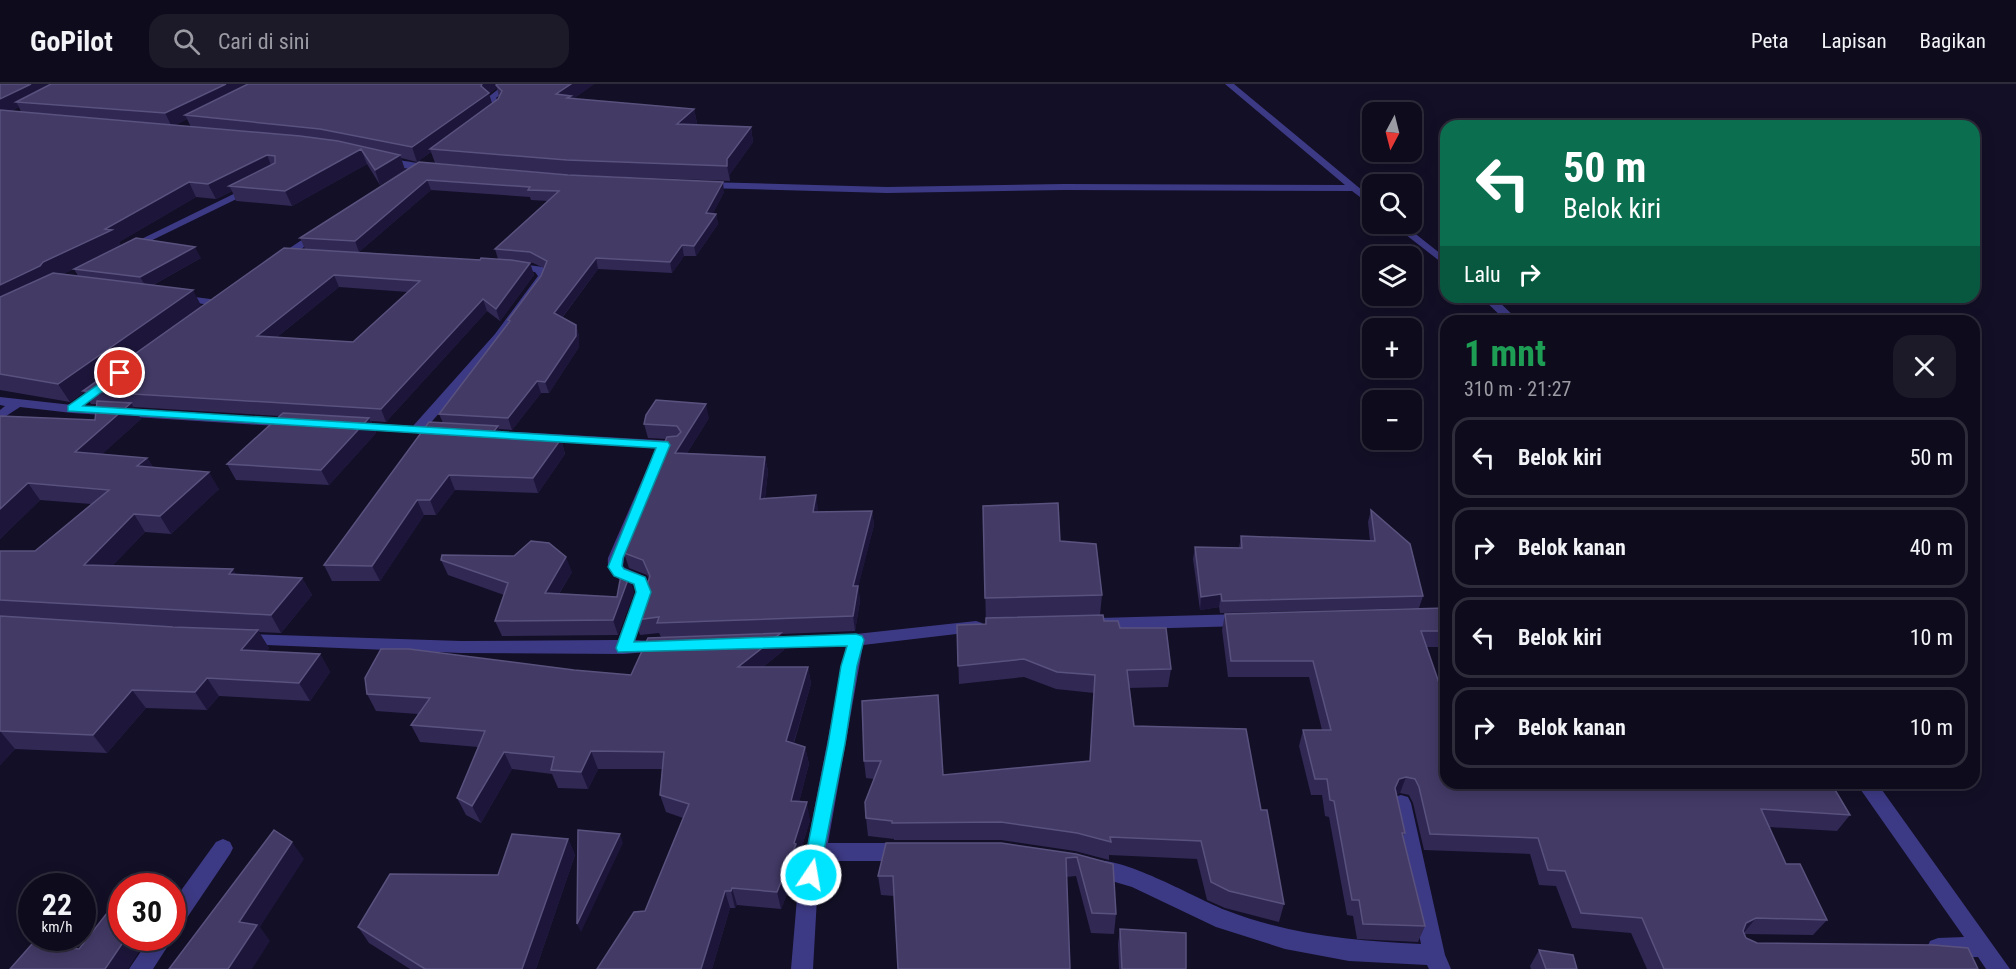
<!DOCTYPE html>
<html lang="id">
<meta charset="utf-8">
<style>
:root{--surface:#0e0b1c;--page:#1c1929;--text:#f1f3f6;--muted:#9b9ba3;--line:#2e2b3b}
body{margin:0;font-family:"Roboto Condensed",sans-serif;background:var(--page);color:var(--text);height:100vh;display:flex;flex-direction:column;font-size:22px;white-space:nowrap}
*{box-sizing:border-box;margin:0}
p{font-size:20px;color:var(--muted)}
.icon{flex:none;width:33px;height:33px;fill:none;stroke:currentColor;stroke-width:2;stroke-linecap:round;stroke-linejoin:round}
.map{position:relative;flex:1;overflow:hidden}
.sheet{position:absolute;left:1440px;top:231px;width:540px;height:474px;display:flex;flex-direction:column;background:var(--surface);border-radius:18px;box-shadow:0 3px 15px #0003,0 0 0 2px var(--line)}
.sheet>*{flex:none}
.banner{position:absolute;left:1440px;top:36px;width:540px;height:183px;border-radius:18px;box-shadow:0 3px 15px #0003,0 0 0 2px var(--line);background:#0b6e4f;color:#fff;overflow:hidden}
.needle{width:39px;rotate:187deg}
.controls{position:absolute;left:1362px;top:18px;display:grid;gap:12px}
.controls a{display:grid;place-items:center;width:60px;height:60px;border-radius:12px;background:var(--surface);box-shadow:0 3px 15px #0003,0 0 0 2px var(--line);font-size:30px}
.speed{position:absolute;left:18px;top:789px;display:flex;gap:12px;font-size:30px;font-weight:700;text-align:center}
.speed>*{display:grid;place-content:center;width:78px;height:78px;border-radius:50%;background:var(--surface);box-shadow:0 3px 15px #0003,0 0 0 2px var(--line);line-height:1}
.speed small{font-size:15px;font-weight:400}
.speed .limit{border:9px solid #d22;background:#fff;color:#111}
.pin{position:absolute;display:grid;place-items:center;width:51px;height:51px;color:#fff;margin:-26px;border:3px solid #fff;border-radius:50%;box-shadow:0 2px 6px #0007}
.me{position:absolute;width:66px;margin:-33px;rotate:12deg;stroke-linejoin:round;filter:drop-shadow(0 0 4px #0008)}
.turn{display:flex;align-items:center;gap:21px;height:126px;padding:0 24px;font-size:27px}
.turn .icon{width:78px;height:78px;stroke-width:2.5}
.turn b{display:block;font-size:42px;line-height:51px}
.then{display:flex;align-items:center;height:57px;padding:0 24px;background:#0003;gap:12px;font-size:22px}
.round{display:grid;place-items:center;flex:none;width:63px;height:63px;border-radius:18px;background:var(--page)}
.headline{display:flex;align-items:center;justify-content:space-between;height:102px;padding:0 24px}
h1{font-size:36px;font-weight:700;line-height:45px;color:#1e9e55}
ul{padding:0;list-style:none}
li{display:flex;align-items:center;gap:18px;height:81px;margin:0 12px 9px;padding:0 12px;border:3px solid var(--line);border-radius:18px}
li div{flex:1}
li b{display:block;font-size:22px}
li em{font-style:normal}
header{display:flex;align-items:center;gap:36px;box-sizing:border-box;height:84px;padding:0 30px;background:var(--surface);border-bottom:2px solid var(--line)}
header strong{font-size:28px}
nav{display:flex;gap:33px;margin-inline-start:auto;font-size:21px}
.search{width:420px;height:54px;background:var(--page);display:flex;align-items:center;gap:15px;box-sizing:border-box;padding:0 21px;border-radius:18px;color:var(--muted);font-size:22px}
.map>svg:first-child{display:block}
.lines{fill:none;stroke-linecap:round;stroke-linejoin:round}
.minor{fill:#3d3a85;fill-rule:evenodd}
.wall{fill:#312854;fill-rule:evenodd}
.shaded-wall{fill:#1d163a}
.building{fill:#433a66;stroke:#5a527e;stroke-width:1.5;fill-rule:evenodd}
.route{fill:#00e5ff;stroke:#0095a6;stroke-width:1.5}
</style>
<header>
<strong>GoPilot</strong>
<div class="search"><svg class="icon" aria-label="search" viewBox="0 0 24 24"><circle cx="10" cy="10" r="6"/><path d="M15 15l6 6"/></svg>Cari di sini</div>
<nav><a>Peta</a><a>Lapisan</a><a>Bagikan</a></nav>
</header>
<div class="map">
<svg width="2016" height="885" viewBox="0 0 2016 885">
<rect width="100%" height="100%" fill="#130f26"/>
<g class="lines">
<path class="minor" d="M 499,0 L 507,0 L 510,3 L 496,14 L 504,24 L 494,32 L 488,32 L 488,28 L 495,24 L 487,14 L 501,3 Z
M 1225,0 L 1234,0 L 1357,102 L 1372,114 L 1372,122 L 1352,107 L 1064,106 L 887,109 L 705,104 L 700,101 L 705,98 L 887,103 L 1064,100 L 1345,101 Z
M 385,73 C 397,77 429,79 437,84 C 426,91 395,82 382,78 L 380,76 Z
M 252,101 L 255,102 L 255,106 L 132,166 L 123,164 Z
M 1392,140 L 1403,140 L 1446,174 L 1446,182 Z
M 318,145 L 322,146 L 322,150 L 283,178 L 275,178 L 275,174 Z
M 513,179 L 543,183 L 548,192 L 504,255 L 427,343 L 448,345 L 450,348 L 448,351 L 348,345 L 346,342 L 348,339 L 353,338 L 413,342 L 495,250 L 538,192 L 535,188 L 509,184 L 509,180 Z
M 179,211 L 218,216 L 224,219 L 218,222 L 175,216 L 175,212 Z
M 1481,213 L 1494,213 L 1519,237 L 1506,237 Z
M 0,313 L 72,321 L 293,335 L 300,339 L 293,343 L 72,329 L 20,323 L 0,336 L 0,326 L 5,322 L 0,321 Z
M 518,348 L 675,357 L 682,361 L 680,364 L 669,365 L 624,474 L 623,483 L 646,493 L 652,508 L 635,556 L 668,558 L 670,562 L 668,566 L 624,570 L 461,569 L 239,560 L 237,556 L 239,552 L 245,550 L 461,557 L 618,556 L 636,508 L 633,500 C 619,495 606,492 608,474 L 656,364 L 513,355 L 511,352 L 513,349 Z
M 1243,530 L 1249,532 L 1251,536 L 1249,540 L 1243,542 L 1099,546 L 1093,544 L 1091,540 L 1093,536 L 1099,534 Z
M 976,537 L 982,539 L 984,543 L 982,547 L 863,561 L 828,759 L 905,759 L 912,762 L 915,768 L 912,774 L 905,777 L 824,777 L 817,814 L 813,885 L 791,885 L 797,814 L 846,562 L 764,565 L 758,563 L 756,559 L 758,555 L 764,553 L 856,550 Z
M 1856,699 L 1877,699 L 2010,885 L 1986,885 L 1978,873 L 1938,874 L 1930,871 L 1927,864 L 1930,857 L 1938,854 L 1964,853 Z
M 1401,711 L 1408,713 L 1411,719 L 1445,871 L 1451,885 L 1429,885 L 1427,881 L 1349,877 L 1285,865 L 1216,843 L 1132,803 L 1088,790 L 1085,784 L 1088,778 C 1116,767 1198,816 1228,827 C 1290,851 1355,857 1421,860 L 1391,719 L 1394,713 Z
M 223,755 L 230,758 L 233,764 L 230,770 L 180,844 L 172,847 L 172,819 L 216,758 Z
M 172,853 L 173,854 L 153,885 L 129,885 L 150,854 Z"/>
</g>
<path class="wall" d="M 0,0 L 594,0 L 573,15 L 694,25 L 697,39 L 695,41 L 751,43 L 753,58 L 730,90 L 730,97 L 571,91 L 435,79 L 431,68 L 417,78 L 401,74 L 405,86 L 380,101 L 367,80 L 292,122 L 236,117 L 232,107 L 216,115 L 196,113 L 119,158 L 121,162 L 201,174 L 153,201 L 202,223 L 305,165 L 300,154 L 419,78 L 724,108 L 713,129 L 716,130 L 718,140 L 696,172 L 684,172 L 672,189 L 598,185 L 562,234 L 576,241 L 579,252 L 579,263 L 549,309 L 541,309 L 512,346 L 499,345 L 501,351 L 561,355 L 565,370 L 538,409 L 455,406 L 436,431 L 424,431 L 380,497 L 332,497 L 324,481 L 443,339 L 439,330 L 509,239 L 508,236 L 541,192 L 544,184 L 533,179 L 525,178 L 530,179 L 534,191 L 500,237 L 487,227 L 386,338 L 371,337 L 376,349 L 329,401 L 236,396 L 227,380 L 280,332 L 133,323 L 141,335 L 102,370 L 147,374 L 153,383 L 219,405 L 171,450 L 145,448 L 113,481 L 237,490 L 302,494 L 312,511 L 281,549 L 258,548 L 269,564 L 266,568 L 320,570 L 330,588 L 310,617 L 219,612 L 207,626 L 146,624 L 107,669 L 15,665 L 0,681 L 0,467 L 35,467 L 91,420 L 40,416 L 0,455 L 0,332 L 95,336 L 97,320 L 91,320 L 84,308 L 70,318 L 0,306 ZM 497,4 L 499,13 L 498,15 L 492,20 L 489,10 ZM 19,23 L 21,28 L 11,27 ZM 187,35 L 191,43 L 175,41 ZM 431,106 L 530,113 L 531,116 L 548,117 L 495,165 L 498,175 L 480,176 L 359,168 ZM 101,172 L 74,185 L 78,192 L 63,190 ZM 339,203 L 408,208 L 353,258 L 277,253 ZM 100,539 L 204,544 L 173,543 Z
M 709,334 L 687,369 L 765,373 L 768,387 L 765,414 L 816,411 L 818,428 L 872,427 L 874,441 L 858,502 L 860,517 L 855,547 L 781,550 L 784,566 L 763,583 L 808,583 L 811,600 L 794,659 L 805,663 L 809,680 L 799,718 L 810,736 L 799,772 L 800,777 L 781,825 L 737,821 L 735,824 L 730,824 L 712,885 L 597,885 L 645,827 L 683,734 L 666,728 L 660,711 L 662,685 L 598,685 L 588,705 L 558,704 L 552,690 L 512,685 L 481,739 L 466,731 L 457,714 L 478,663 L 420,658 L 411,641 L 418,630 L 376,627 L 367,610 L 574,586 L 631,591 L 661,553 L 659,549 L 640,551 L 635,536 L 649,495 L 647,491 L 629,484 L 624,469 L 666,355 L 648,354 L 644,340 Z
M 983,422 L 1060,457 L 1102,511 L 1100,531 L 1104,537 L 1120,544 L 1171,585 L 1168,603 L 1129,604 L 1134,642 L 1261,726 L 1284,820 L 1279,838 L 1225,824 L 1207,816 L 1197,775 L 1109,771 L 1109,776 L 1075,767 L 1001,756 L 894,756 L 894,755 L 868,752 L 866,734 L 874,695 L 866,694 L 864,677 L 862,617 L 943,691 L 1090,678 L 1094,609 L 1056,605 L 1024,593 L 959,600 L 957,541 L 986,540 Z
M 1371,426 L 1423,512 L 1419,524 L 1220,529 L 1219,523 L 1200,526 L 1193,475 L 1195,463 L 1239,464 L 1241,452 L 1370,457 L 1368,438 Z
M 441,476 L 572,488 L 559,510 L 617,513 L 634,508 L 618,551 L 502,552 L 495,537 L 504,511 L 448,491 Z
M 1446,524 L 1446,563 L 1427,563 L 1446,699 L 1850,731 L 1837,747 L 1769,743 L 1786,780 L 1827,836 L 1813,851 L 1744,850 L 1746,854 L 1757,859 L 1978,885 L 1647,885 L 1631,849 L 1572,844 L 1556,802 L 1539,801 L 1530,770 L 1424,766 L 1413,719 L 1409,711 L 1400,709 L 1396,710 L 1405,749 L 1403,752 L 1425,842 L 1418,858 L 1357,855 L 1353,832 L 1347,831 L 1329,733 L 1325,732 L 1322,711 L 1311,711 L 1299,662 L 1303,646 L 1322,646 L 1309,593 L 1228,593 L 1222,546 L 1225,530 Z
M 568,755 L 575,771 L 536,885 L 410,885 L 369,859 L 358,843 L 498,791 Z
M 1076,770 L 1116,830 L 1114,850 L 1091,849 L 1076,792 L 894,812 L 881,811 L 878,792 Z
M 1120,845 L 1186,885 L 1119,885 L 1118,860 Z
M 1539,866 L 1577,885 L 1531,885 L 1530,882 Z"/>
<path class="shaded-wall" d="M 31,0 L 65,0 L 16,18 L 19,23 L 2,31 L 0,34 L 0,15 Z
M 226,0 L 254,0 L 185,31 L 187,35 L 172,43 L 165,29 Z
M 482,0 L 498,0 L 496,1 L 497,4 L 489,10 L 493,22 L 430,65 L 431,68 L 417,78 L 412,63 L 481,2 Z
M 571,0 L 594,0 L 572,16 L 556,10 Z
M 694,25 L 697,39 L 680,54 L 677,40 Z
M 751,43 L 753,58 L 730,90 L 730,97 L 727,82 L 727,75 Z
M 361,65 L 367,80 L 292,122 L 285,107 Z
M 267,71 L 273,86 L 229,102 L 232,107 L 216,115 L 208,100 Z
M 400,71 L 405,86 L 380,101 L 375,86 Z
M 427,96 L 431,106 L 359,168 L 355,157 Z
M 189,98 L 196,113 L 119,158 L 121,162 L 53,195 L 0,223 L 0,201 L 105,145 Z
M 723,98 L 724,108 L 708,140 L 706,129 Z
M 716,130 L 718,140 L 696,172 L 694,162 Z
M 682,161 L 684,172 L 672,189 L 670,178 Z
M 195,163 L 201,174 L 147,204 L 140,193 Z
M 596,174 L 598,185 L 557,240 L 554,229 Z
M 530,179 L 534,191 L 500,237 L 496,225 Z
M 334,191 L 339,203 L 263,264 L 257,252 Z
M 193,206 L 202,223 L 70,318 L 58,300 Z
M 483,215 L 487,227 L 386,338 L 381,325 Z
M 576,241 L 579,252 L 579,263 L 549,309 L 545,298 Z
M 537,297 L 541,309 L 512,346 L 508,334 Z
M 131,319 L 141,335 L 86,385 L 75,368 Z
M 706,320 L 709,334 L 678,383 L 675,369 Z
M 369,334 L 376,349 L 329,401 L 321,386 Z
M 498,342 L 503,357 L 491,351 Z
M 561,355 L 565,370 L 538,409 L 533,394 Z
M 765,373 L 768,387 L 763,429 L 760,415 Z
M 147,374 L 158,391 L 137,382 Z
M 209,388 L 219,405 L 171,450 L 160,432 Z
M 449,391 L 455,406 L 436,431 L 430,416 Z
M 28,399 L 40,416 L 0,455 L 0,425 Z
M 816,411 L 818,426 L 816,443 L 813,428 Z
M 417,416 L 424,431 L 380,497 L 372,482 Z
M 872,427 L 874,441 L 855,516 L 853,502 Z
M 134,430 L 145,448 L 97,498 L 84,481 Z
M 566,473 L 572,488 L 550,524 L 545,509 Z
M 233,485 L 244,502 L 229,490 Z
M 629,493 L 634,508 L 618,551 L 613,536 Z
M 302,494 L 312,511 L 281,549 L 271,531 Z
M 858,502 L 860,517 L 855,547 L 853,532 Z
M 1221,510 L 1219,523 L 1200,526 L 1201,513 Z
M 258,546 L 269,564 L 252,584 L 241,566 Z
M 781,549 L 784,566 L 742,600 L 738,583 Z
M 320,570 L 330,588 L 310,617 L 299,599 Z
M 808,583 L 811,600 L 789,674 L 786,657 Z
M 207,594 L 219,612 L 207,626 L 195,608 Z
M 132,606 L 146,624 L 107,669 L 93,651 Z
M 0,647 L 15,665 L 0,681 Z
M 805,663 L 809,680 L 795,734 L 791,717 Z
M 591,667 L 598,685 L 588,705 L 581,688 Z
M 504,668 L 512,685 L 481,739 L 472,722 Z
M 1406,693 L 1400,709 L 1393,711 L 1395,704 L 1399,695 Z
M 807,718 L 810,736 L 799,772 L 800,777 L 781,825 L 777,808 Z
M 620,750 L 623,759 L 581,848 L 577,840 Z
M 568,755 L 575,771 L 536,885 L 522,885 Z
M 292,758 L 304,775 L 260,843 L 270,857 L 252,885 L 228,885 L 239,838 Z
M 732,804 L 737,821 L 735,824 L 731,807 Z
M 725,807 L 730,824 L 712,885 L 701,885 Z
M 1756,834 L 1743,850 L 1734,854 L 1746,839 Z
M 126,854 L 148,854 L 128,885 L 105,885 Z"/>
<path class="building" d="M 0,0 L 31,0 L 0,15 Z
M 51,0 L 226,0 L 165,29 L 16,18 Z
M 248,0 L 482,0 L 481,2 L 489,9 L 412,63 L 320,45 L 185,31 Z
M 497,0 L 571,0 L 556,10 L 571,12 L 567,14 L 694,25 L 677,40 L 751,43 L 727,75 L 727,82 L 567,76 L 430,65 L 498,15 L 502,7 L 496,1 Z
M 0,26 L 300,52 L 338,57 L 400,71 L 375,86 L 361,65 L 285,107 L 229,102 L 275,79 L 275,72 L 267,71 L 208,100 L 189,98 L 105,145 L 112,146 L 43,178 L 40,182 L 0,201 Z
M 419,78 L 568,91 L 723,98 L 706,129 L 716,130 L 694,162 L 682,161 L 670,178 L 596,174 L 554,229 L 576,241 L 576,252 L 545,298 L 537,297 L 508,334 L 439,330 L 510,237 L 508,236 L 541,192 L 547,177 L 530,168 L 495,165 L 559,107 L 528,106 L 530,103 L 427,96 L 355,157 L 300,154 Z
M 136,154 L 195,163 L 140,193 L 74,185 Z
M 284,164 L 480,176 L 481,174 L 511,176 L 530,179 L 496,225 L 483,215 L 381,325 L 83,307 ZM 334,191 L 420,197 L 353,258 L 257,252 Z
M 53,189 L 193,206 L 58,300 L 0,290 L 0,213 Z
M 656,316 L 706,320 L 675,369 L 765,373 L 760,415 L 816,411 L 813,428 L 872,427 L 853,502 L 858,502 L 853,532 L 657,539 L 659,533 L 635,536 L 650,492 L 643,476 L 624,469 L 628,446 L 667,353 L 677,352 L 681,348 L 677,342 L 644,340 L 646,331 Z
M 97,317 L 131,319 L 75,368 L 147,374 L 137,382 L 209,388 L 160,432 L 134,430 L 84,481 L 233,485 L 229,490 L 302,494 L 271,531 L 0,516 L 0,467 L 35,467 L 109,406 L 28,399 L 0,425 L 0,332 L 95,336 Z
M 283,329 L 369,334 L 321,386 L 227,380 Z
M 429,338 L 498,342 L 491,351 L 561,355 L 533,394 L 449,391 L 430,416 L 417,416 L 372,482 L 324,481 Z
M 1058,419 L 1060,457 L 1096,460 L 1102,511 L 985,514 L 983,422 Z
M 1371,426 L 1410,460 L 1423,512 L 1222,517 L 1221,510 L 1201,513 L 1195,463 L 1242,464 L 1241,452 L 1375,457 Z
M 531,457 L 549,459 L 566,473 L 545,509 L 617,513 L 622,485 L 627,487 L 629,493 L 613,536 L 495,537 L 508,499 L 441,476 L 442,471 L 514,472 Z
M 1446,524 L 1446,547 L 1421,547 L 1446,619 L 1446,699 L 1831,699 L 1850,731 L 1761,725 L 1786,780 L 1800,780 L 1827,836 L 1756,834 L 1746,839 L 1743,847 L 1746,854 L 1757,859 L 1933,861 L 1968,864 L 1978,885 L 1664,885 L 1642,834 L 1581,829 L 1565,787 L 1548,786 L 1538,754 L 1430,750 L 1419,703 L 1415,695 L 1406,693 L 1399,695 L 1395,704 L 1405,749 L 1402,749 L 1425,842 L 1363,840 L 1359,816 L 1352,816 L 1334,717 L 1330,716 L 1327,695 L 1315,695 L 1303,646 L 1331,646 L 1313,577 L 1231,577 L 1225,530 Z
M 1103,531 L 1104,537 L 1118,537 L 1120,544 L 1166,544 L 1171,585 L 1127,586 L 1134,642 L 1246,645 L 1261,726 L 1267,726 L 1284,820 L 1229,807 L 1211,798 L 1201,757 L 1110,753 L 1111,758 L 1077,749 L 1001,738 L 892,739 L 892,737 L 866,734 L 865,718 L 881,677 L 864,677 L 862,617 L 938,611 L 943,691 L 1090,677 L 1095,591 L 1057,588 L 1024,575 L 958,582 L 957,541 L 986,540 L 986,534 Z
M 0,532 L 173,543 L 258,546 L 241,566 L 320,570 L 299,599 L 207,594 L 195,608 L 132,606 L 93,651 L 0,647 Z
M 781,549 L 738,583 L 808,583 L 786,657 L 805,663 L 791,717 L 807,718 L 794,759 L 796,760 L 777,808 L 732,804 L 731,807 L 725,807 L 701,885 L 597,885 L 634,828 L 645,827 L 689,720 L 660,711 L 664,668 L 591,667 L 581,688 L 551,686 L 554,673 L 504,668 L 472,722 L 457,714 L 485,647 L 411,641 L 430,614 L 367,610 L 365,594 L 381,565 L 409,565 L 574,586 L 631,591 L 648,554 Z
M 274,746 L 292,758 L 239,838 L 257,841 L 228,885 L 169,885 Z
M 578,746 L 620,750 L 577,840 Z
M 512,750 L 568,755 L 522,885 L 425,885 L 358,843 L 390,790 L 498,791 Z
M 886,759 L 1001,759 L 1076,770 L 1113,780 L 1116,830 L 1092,829 L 1077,773 L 1066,774 L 1070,885 L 898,885 L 893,792 L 878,792 Z
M 129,801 L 154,802 L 128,802 Z
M 122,810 L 122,854 L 126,854 L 105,885 L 10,885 L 32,860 L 79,865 Z
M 1120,845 L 1186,849 L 1186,885 L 1122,885 Z
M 1539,866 L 1573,871 L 1577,885 L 1546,885 Z"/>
<path class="route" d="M 120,285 L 124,286 L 124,291 L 83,322 L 668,358 L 670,361 L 623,474 L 622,482 L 624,485 L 645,493 L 651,508 L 634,558 L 856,550 L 862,552 L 864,556 L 857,582 L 845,660 L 818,797 L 811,799 L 805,797 L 802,791 L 828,660 L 841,582 L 847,562 L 618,568 L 616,564 L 636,508 L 634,500 L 614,492 L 608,483 L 656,364 L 68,327 L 68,322 Z"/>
</svg>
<div class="controls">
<a><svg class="needle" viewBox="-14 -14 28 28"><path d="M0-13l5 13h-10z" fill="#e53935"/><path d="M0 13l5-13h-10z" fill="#9b9ba3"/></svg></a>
<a><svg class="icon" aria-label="search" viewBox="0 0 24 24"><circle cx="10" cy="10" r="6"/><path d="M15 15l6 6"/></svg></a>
<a><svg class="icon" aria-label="layers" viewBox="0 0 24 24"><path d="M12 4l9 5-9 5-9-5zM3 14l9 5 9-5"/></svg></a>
<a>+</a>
<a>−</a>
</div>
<div class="speed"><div>22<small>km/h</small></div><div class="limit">30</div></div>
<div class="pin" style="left:120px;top:289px;background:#d93025"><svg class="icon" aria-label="arrive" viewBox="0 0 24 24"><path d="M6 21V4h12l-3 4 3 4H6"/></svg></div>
<svg class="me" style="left:811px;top:791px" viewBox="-20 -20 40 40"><circle r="17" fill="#00e5ff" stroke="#fff" stroke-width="3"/><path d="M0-11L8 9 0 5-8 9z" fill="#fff"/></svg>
<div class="banner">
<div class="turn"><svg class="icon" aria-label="left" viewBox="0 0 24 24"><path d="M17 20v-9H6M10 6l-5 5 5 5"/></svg><div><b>50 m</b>Belok kiri</div></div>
<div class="then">Lalu<svg class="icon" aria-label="right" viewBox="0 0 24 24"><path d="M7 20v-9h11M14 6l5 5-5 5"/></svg></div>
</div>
<section class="sheet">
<div class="headline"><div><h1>1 mnt</h1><p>310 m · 21:27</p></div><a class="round"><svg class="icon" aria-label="close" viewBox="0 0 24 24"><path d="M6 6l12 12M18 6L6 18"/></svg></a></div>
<ul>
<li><svg class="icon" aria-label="left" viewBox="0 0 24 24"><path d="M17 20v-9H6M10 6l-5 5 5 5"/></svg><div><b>Belok kiri</b></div><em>50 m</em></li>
<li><svg class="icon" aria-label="right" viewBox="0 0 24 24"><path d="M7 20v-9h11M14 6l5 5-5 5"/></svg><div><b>Belok kanan</b></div><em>40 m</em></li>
<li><svg class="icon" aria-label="left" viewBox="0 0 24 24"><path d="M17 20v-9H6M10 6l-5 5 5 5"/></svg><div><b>Belok kiri</b></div><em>10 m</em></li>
<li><svg class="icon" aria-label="right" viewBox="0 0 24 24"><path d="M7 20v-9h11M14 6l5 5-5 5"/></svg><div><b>Belok kanan</b></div><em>10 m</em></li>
</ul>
</section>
</div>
